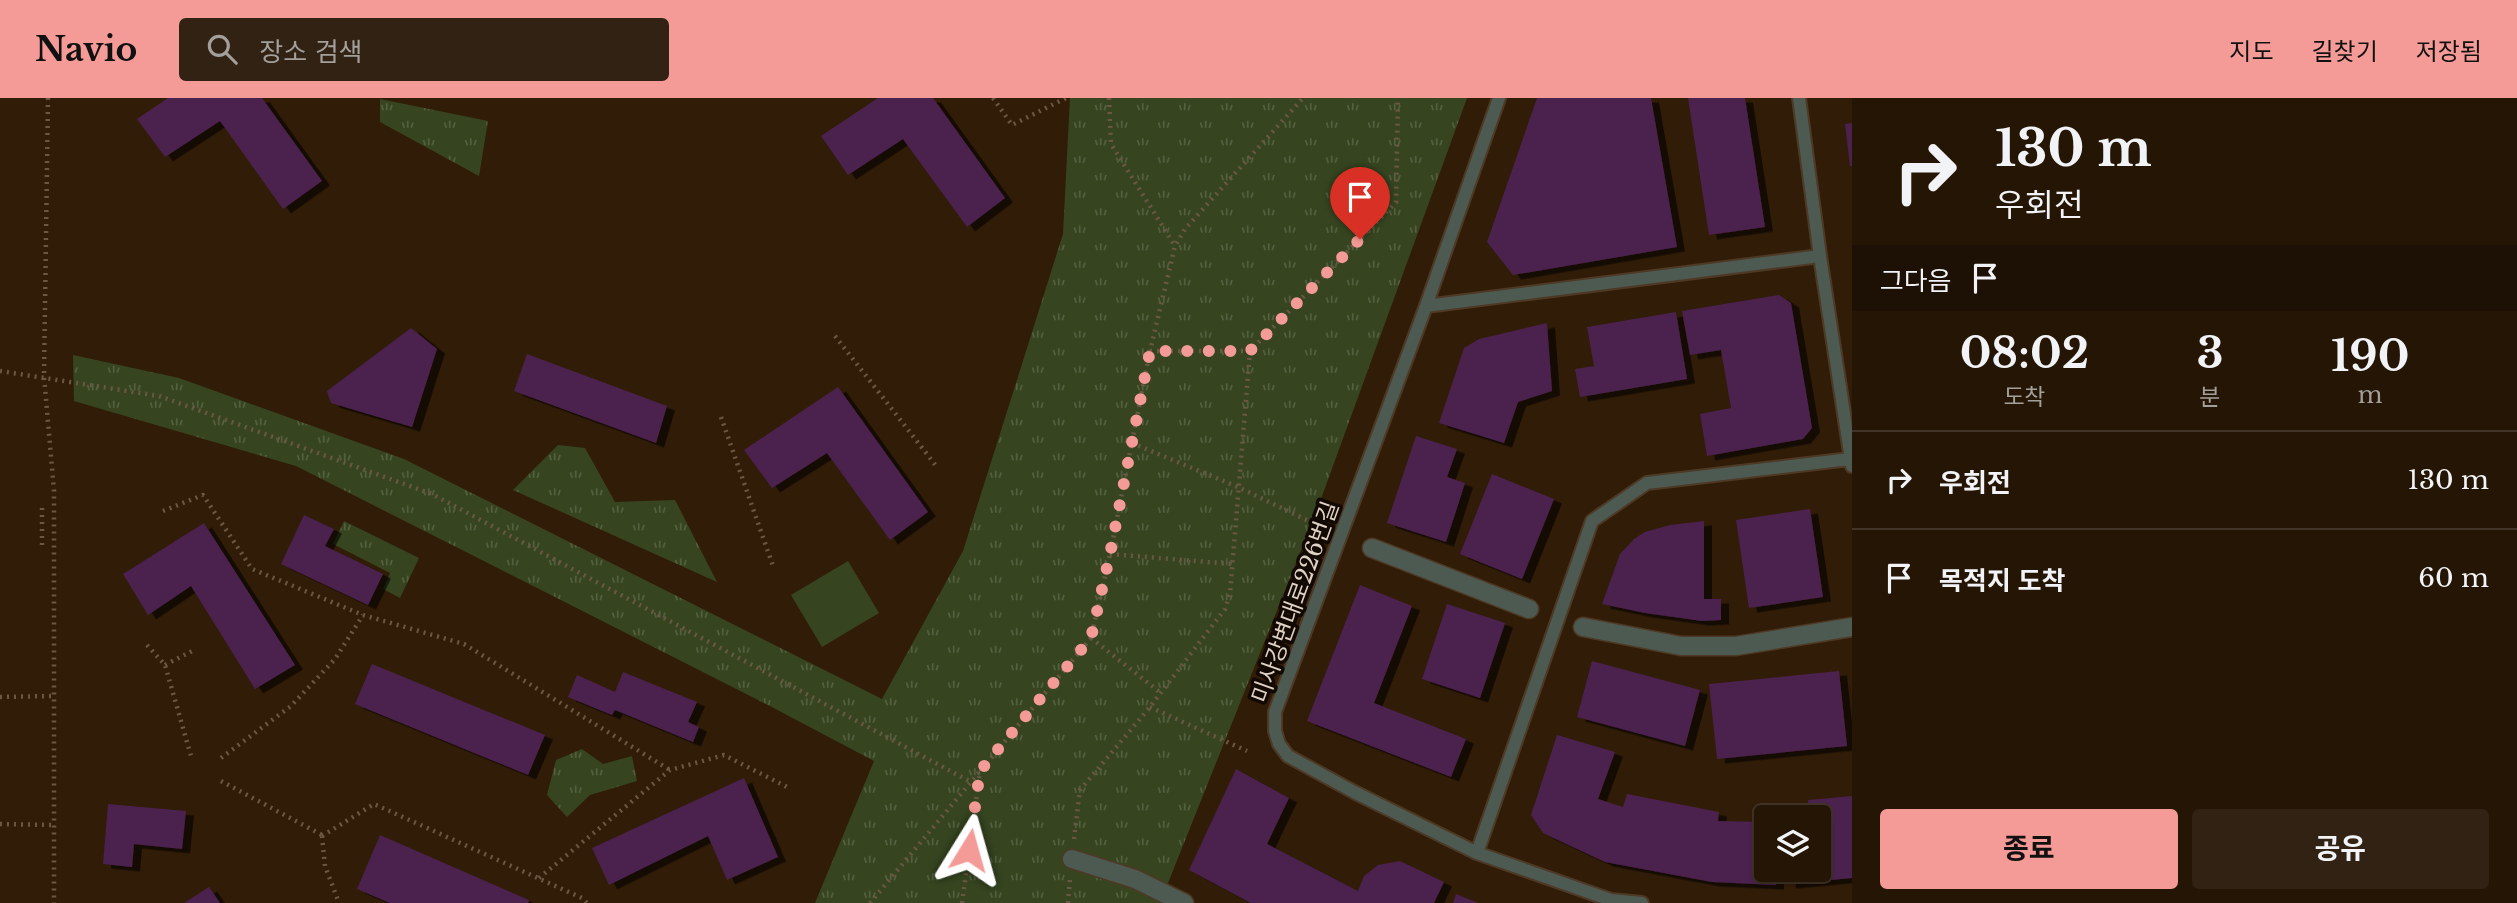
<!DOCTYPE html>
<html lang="ko">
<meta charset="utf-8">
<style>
:root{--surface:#251505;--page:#312213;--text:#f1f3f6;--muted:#a39f9a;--line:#423427;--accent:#f59b97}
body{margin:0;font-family:"Libre Baskerville","Noto Sans KR",serif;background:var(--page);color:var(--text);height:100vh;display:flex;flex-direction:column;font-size:26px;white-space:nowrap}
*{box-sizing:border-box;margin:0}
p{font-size:23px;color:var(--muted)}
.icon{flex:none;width:38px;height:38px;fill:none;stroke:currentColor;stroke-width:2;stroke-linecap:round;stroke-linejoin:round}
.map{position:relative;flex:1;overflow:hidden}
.details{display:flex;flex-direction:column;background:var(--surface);width:665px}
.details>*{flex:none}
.hud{background:#251505;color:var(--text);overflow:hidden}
.buttons{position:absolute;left:1754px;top:707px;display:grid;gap:14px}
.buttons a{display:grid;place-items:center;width:77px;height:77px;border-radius:7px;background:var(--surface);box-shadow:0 2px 5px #0004,0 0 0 2px var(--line);font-size:35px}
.pin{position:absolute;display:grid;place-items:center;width:60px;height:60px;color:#fff;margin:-72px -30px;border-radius:50% 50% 50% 0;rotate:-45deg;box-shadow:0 0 7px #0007}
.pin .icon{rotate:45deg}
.me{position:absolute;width:77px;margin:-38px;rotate:8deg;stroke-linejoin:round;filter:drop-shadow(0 0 5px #0008)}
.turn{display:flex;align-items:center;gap:24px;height:147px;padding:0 28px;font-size:32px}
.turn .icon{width:91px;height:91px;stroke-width:2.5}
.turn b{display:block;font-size:49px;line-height:60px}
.then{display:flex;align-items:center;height:66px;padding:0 28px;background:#0003;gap:14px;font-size:26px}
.eta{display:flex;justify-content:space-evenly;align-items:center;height:119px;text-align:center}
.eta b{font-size:42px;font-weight:700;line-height:49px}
.primary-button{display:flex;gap:14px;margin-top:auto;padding:14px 28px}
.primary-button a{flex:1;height:80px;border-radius:7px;background:var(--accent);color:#111;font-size:28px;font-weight:700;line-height:80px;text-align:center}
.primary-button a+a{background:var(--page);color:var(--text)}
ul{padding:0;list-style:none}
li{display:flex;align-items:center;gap:21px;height:98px;padding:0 28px;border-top:2px solid var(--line)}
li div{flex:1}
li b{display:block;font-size:26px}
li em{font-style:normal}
header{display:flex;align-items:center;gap:42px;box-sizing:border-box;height:98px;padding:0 35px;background:var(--accent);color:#111}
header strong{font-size:33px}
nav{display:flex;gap:38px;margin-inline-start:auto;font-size:24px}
.search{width:490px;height:63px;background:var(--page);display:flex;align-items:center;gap:18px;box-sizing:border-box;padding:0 24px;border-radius:7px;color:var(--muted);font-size:26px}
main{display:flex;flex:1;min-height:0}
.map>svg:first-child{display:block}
.park{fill:url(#park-tufts)}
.pitch{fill:#364520}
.building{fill:#4b214d;filter:url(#shadow)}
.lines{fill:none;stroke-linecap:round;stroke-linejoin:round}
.lane-casing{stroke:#4d3925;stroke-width:16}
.street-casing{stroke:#4d3925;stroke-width:21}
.path{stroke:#6a5845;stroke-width:4.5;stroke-dasharray:2 5;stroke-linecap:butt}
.lane{stroke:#4d5a52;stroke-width:12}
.street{stroke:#4d5a52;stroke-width:18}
.route{stroke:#f59b97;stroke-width:12;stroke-dasharray:0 21.6}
.labels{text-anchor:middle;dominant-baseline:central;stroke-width:7;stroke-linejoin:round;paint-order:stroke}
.street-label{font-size:23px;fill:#dfd1c4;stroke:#120903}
</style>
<header>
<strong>Navio</strong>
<div class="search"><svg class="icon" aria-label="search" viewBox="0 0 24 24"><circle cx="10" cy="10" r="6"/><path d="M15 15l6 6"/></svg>장소 검색</div>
<nav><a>지도</a><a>길찾기</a><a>저장됨</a></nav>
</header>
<main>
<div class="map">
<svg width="1852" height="805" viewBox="0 0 1852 805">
<defs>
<pattern id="park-tufts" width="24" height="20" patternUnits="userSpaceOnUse" patternTransform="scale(1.75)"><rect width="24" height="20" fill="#364520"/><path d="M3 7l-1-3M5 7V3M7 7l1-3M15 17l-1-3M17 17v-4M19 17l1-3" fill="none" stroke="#535f3f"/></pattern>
<filter id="shadow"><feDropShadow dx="8" dy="4.5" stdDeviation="0" flood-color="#0009"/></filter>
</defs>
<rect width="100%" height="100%" fill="#311c07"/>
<path class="park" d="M 1070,0 L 1467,0 L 1314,420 L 1160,805 L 815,805 L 874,663 L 768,607 L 296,368 L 74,303 L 73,257 L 179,280 L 404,361 L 882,601 L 963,453 L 1063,136 Z
M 380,1 L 488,23 L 479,78 L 380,24 Z
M 558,347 L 585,350 L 615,404 L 675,402 L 717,484 L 513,392 Z
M 344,423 L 419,460 L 400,500 L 383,491 L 390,475 L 333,446 Z
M 582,651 L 603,666 L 632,658 L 637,683 L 590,697 L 567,719 L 547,697 L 556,662 Z"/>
<path class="pitch" d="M 848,463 L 879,515 L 822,549 L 791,497 Z"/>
<path class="building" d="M 168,0 L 262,0 L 322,83 L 283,111 L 220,23 L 165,59 L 137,21 Z
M 878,0 L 933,0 L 1005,100 L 967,129 L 903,41 L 848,77 L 821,38 Z
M 1537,0 L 1651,0 L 1677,149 L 1513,177 L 1487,144 Z
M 1688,0 L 1745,0 L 1765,129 L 1709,137 Z
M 1852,25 L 1852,68 L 1850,68 L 1845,26 Z
M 1779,197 L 1791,205 L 1812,330 L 1803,341 L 1707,358 L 1700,316 L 1731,310 L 1721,252 L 1690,257 L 1682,213 Z
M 1676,214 L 1687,281 L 1580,299 L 1575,271 L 1594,268 L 1587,229 Z
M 1547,225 L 1552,293 L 1518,304 L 1504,345 L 1439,325 L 1464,250 L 1479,241 Z
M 411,230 L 437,251 L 412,329 L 331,305 L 327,293 Z
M 527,256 L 667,308 L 656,345 L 514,293 Z
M 838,289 L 928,414 L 890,442 L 827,355 L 772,390 L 744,352 Z
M 1416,338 L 1457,351 L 1447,379 L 1465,385 L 1446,444 L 1387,425 Z
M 1492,376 L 1554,401 L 1522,481 L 1460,456 Z
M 1810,411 L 1823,499 L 1749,510 L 1736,422 Z
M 304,417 L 334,431 L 325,448 L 383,476 L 368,507 L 281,466 Z
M 1704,423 L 1704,501 L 1721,501 L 1721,522 L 1702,523 L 1645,515 L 1602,506 L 1620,456 L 1634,441 L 1645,434 L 1670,427 Z
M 204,425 L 295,567 L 255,591 L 191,488 L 148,517 L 123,476 Z
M 1360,487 L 1412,508 L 1374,605 L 1466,641 L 1451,679 L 1307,623 Z
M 1447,506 L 1505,525 L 1480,600 L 1422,581 Z
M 1592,563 L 1700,592 L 1685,648 L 1577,619 Z
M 372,566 L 545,637 L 528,677 L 355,606 Z
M 1839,573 L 1847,648 L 1717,661 L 1709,586 Z
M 623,574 L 697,604 L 688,624 L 699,629 L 693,644 L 615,612 L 612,617 L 568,599 L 577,577 L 615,594 Z
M 1557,637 L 1615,654 L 1598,701 L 1623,709 L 1627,696 L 1719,714 L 1718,723 L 1766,724 L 1766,772 L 1776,772 L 1776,787 L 1712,784 L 1605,764 L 1543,735 L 1531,717 Z
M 1236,671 L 1289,700 L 1267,746 L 1358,793 L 1364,778 L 1378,767 L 1400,763 L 1444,784 L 1434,805 L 1251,805 L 1189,772 Z
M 744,680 L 778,759 L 727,782 L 708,738 L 609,787 L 592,750 Z
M 1852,698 L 1852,780 L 1788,786 L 1787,772 L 1818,772 L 1818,719 L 1810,719 L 1808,702 Z
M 108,706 L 186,713 L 182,751 L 134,746 L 132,769 L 103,766 Z
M 380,737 L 529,802 L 528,805 L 390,805 L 357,791 Z
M 209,789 L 220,805 L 184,805 Z
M 1456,796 L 1478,805 L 1453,805 Z"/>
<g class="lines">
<g class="lane-casing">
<path id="lane" d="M 1499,0 L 1426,208 L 1275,614 L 1275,633 L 1279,646 L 1288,658 L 1354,694 L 1477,755 L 1611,802 L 1642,805
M 1799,0 L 1820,158 L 1852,368
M 1426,208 L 1820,158
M 1477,755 L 1592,423 L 1647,385 L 1850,361"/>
</g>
<g class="street-casing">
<path id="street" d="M 1372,450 L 1529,511
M 1583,529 L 1681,548 L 1736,548 L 1852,529
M 1072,761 L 1135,781 L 1184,805"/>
</g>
<path class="path" d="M 48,0 L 44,278 L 54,393 L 54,805
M 993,0 L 1012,27 L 1066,0
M 1109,0 L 1111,46 L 1175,148
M 835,238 L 937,369
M 1150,253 L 1250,253
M 0,273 L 159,298 L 432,396 L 971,684
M 721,319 L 773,468
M 1132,345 L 1240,390 L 1315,426
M 163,413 L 203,397 L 252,471 L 363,517 L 464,546 L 670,672
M 42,447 L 42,410
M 1110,456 L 1232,466
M 1091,540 L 1161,595
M 147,547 L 165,567 L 191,658
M 165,567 L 196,551
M 0,599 L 55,598
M 1150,609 L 1247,653
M 221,660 L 291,608 L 335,561 L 363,517
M 221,683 L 322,737
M 0,726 L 55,727
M 322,738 L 374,706 L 582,800 L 587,805
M 322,738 L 325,768 L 339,805
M 1074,741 L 1080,692 L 1150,609 L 1225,511 L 1230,496 L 1250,253 L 1396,104 L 1398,0
M 539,780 L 670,672 L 724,657 L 787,689
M 870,805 L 1091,540 L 1110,456 L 1150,253 L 1175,148 L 1185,131 L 1303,0
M 962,805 L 980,674
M 1068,805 L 1070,781"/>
<use href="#lane" class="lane"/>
<use href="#street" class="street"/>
</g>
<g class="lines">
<path class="route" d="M 969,752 L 980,673 L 1091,540 L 1110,456 L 1150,253 L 1250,253 L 1360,141"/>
</g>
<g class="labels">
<g class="street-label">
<text transform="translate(1295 504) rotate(-70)">미사강변대로226번길</text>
</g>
</g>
</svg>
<div class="buttons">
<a><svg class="icon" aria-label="layers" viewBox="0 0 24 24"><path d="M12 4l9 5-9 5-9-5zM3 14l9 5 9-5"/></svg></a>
</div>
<div class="pin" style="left:1360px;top:141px;background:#d93025"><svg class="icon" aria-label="arrive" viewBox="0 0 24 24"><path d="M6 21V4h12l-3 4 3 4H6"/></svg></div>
<svg class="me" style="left:969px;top:752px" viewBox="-20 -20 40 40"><path d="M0-17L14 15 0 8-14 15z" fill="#f59b97" stroke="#fff" stroke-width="4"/></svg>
</div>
<section class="details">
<div class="hud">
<div class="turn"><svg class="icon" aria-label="right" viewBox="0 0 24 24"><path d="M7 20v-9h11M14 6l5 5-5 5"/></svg><div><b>130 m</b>우회전</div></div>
<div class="then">그다음<svg class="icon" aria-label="arrive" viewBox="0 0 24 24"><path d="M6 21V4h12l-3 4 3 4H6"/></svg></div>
</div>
<div class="eta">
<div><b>08:02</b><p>도착</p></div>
<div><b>3</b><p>분</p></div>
<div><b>190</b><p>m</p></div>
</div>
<ul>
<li><svg class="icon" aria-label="right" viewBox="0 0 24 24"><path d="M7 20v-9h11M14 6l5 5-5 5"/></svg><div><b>우회전</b></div><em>130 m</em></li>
<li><svg class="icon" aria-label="arrive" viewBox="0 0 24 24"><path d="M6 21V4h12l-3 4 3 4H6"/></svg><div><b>목적지 도착</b></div><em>60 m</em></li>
</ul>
<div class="primary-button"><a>종료</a><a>공유</a></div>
</section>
</main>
